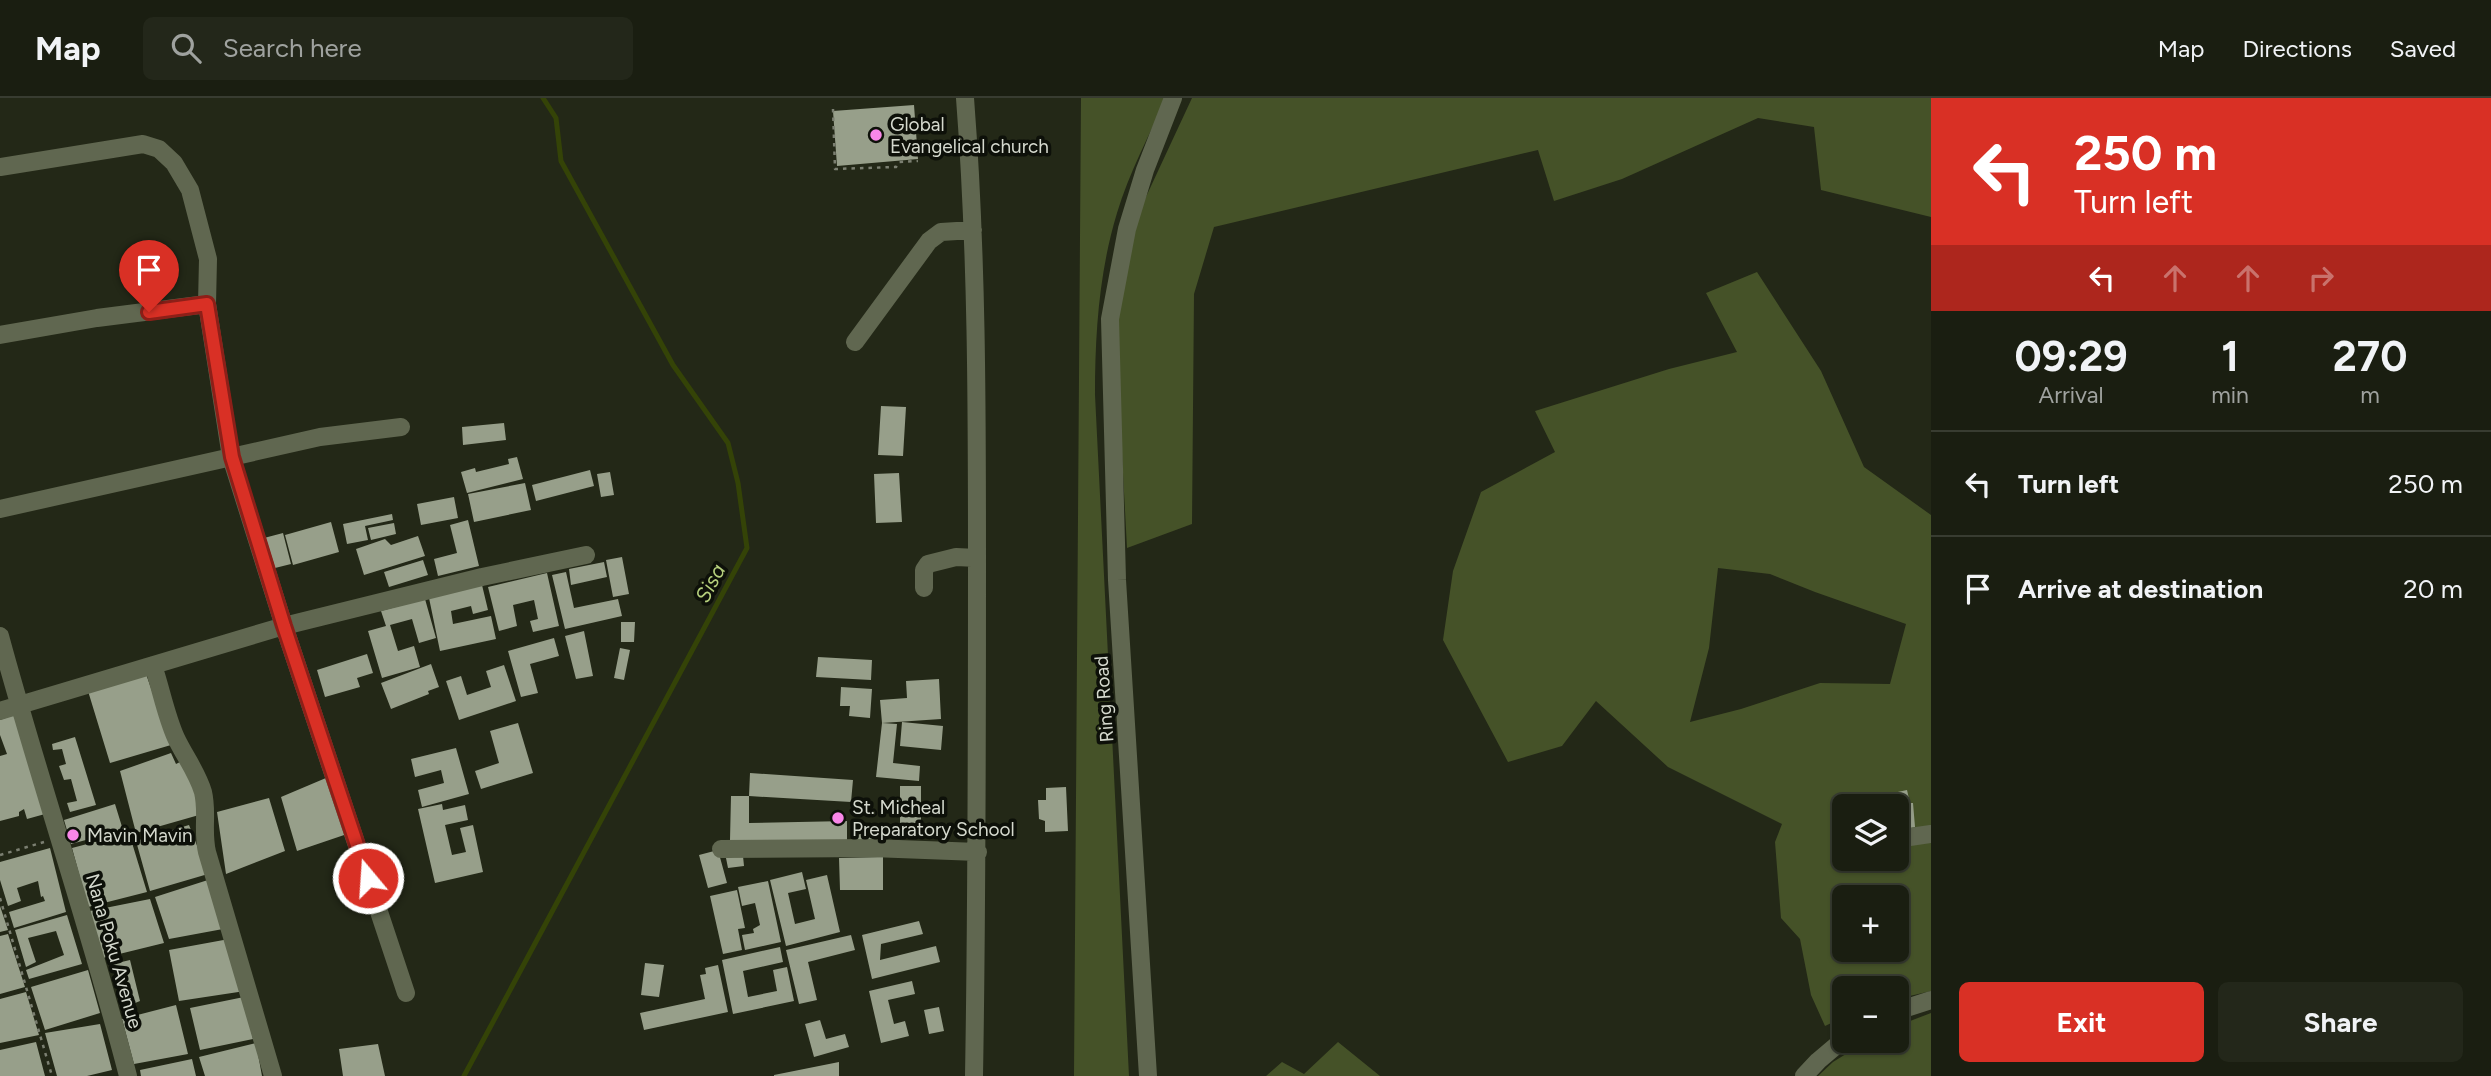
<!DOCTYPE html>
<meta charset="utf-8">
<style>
:root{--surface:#1a1e11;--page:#23271a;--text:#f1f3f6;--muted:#9fa29f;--line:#383c31;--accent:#d93025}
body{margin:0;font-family:Figtree,sans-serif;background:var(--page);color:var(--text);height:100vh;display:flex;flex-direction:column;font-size:26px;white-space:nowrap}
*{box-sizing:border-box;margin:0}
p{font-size:23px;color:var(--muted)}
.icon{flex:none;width:38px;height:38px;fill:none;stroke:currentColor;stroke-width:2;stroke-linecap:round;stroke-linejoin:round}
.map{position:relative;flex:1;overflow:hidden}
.details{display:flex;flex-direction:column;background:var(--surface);width:560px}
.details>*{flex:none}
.banner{background:#d93025;color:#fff;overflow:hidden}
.buttons{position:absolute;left:1832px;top:696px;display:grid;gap:14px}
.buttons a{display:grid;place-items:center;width:77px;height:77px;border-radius:10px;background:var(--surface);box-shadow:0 2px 5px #0004,0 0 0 2px var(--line);font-size:35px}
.pin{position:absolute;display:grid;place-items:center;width:60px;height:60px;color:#fff;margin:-72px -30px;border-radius:50% 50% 50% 0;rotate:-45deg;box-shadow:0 0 7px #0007}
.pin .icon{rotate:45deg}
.me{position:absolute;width:77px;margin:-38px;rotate:342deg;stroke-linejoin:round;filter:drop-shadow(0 0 5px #0008)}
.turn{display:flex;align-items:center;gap:24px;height:147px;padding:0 28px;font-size:32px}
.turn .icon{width:91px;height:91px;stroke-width:2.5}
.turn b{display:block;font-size:49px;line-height:60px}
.lanes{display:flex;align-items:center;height:66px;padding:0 28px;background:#0003;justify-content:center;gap:35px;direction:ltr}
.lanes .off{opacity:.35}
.eta{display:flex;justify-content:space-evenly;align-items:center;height:119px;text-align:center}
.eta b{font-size:42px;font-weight:700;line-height:49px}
.button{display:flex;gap:14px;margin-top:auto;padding:14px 28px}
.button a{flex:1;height:80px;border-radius:10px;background:var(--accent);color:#fff;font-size:28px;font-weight:700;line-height:80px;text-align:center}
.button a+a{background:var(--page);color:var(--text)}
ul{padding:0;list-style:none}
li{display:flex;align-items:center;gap:21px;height:105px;padding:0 28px;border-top:2px solid var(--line)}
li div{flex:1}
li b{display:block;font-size:26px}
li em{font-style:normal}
header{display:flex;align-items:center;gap:42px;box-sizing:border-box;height:98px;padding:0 35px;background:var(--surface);border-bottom:2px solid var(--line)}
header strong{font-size:33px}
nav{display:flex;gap:38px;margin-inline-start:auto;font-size:24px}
.search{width:490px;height:63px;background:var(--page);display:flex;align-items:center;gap:18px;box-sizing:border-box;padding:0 24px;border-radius:10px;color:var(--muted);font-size:26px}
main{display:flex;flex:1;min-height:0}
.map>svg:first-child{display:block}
.green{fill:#455228;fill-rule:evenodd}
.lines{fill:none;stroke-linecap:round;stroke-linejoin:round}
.stream{stroke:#344307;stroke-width:5}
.building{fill:#979f8a}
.path{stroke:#7b7f71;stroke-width:2.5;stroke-dasharray:3.5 5;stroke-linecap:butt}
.minor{stroke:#606750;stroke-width:18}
.route-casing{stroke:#8d1f18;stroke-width:18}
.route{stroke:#d93025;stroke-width:12}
.poi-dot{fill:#f987e8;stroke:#0d1009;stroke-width:2.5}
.labels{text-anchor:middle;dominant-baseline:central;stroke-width:7;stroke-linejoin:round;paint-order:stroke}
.poi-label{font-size:19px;fill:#d5d9ce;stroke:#0d1009;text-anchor:start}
.street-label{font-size:19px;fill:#d5d9ce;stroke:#0d1009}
.water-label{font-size:21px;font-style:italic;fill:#b5cf7c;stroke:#0d1009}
</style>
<header>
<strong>Map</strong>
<div class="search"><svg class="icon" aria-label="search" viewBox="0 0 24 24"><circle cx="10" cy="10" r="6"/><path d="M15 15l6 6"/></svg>Search here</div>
<nav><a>Map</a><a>Directions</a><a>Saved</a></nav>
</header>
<main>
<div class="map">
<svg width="1931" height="978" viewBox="0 0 1931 978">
<rect width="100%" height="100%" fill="#232817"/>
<path class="green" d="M 1081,0 L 1166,0 C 1149,38 1129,75 1117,115 C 1099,174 1095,236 1095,297 L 1129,978 L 1074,978 Z
M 1192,0 L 1931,0 L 1931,119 L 1821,92 L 1814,29 L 1758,20 L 1622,81 L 1554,103 L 1538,52 L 1214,129 L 1194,196 L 1192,426 L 1127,450 L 1116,243 L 1123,180 L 1138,116 Z
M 1757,174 L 1821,273 L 1864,369 L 1931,417 L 1931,893 L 1897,901 L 1897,891 L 1844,891 L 1844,919 L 1825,928 L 1811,897 L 1800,841 L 1781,820 L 1775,744 L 1782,726 L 1668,669 L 1596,603 L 1562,648 L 1508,664 L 1443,542 L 1453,473 L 1481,394 L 1555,354 L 1535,313 L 1669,271 L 1737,254 L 1706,195 ZM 1718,470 L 1770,476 L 1815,494 L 1906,526 L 1890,586 L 1820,585 L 1741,611 L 1690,624 L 1709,550 ZM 1844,709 L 1897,709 L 1897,761 L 1844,761 ZM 1844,800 L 1897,800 L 1897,852 L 1844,852 Z
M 1931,915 L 1931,978 L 1818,978 L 1833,964 L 1867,943 L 1897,943 L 1897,928 Z
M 1338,944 L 1380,978 L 1266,978 L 1282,964 L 1304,976 Z"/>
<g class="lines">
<path class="stream" d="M 464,978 L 747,450 L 738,385 L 728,345 L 673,267 L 561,63 L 556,20 L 543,0"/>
</g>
<path class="building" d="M 914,7 L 918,61 L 837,68 L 833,13 Z
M 881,308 L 906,309 L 903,358 L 878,357 Z
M 504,325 L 506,342 L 463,347 L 462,329 Z
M 517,359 L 523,381 L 467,395 L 461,374 L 475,370 L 476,374 L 509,366 L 508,361 Z
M 590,372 L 594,388 L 536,403 L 532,387 Z
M 610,374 L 614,397 L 601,399 L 597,376 Z
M 899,375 L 902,424 L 876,425 L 874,376 Z
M 525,385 L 531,412 L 474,424 L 468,396 Z
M 454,399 L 458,420 L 421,427 L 417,406 Z
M 392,416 L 393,422 L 365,428 L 368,442 L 347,446 L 343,426 Z
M 468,422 L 479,468 L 438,478 L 434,461 L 457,455 L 450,427 Z
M 331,424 L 339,454 L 293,467 L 285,437 Z
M 394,425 L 396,436 L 371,442 L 368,430 Z
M 283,435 L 291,466 L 271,471 L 264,440 Z
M 418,438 L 425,458 L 364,477 L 356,451 L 385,441 L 391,447 Z
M 622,459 L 629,496 L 613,499 L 606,462 Z
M 423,462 L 428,477 L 389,489 L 384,474 Z
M 604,464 L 607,479 L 571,487 L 569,471 Z
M 566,474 L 574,510 L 618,501 L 622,518 L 565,531 L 552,477 Z
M 547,475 L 559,528 L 533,534 L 530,523 L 538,521 L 534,502 L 513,507 L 517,528 L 499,533 L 488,489 Z
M 482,487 L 488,512 L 473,516 L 471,508 L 451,513 L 453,526 L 491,518 L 496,541 L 440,553 L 429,500 Z
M 425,501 L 436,540 L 419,545 L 412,521 L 390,527 L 398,553 L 414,548 L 420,569 L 382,580 L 368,533 L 386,528 L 381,513 Z
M 621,524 L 635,524 L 634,544 L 621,544 Z
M 584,533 L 593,578 L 576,581 L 565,538 Z
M 554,540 L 559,558 L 530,566 L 538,595 L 521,599 L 508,553 Z
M 620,550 L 630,552 L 624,582 L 614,580 Z
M 367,556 L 373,575 L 357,580 L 360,589 L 325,599 L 317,572 Z
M 818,559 L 872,562 L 871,582 L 816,579 Z
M 431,566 L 439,589 L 428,593 L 429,596 L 391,611 L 381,585 Z
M 504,567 L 516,603 L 459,622 L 446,583 L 461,578 L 467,597 L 491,589 L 486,573 Z
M 146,576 L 171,647 L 110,665 L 88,593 Z
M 939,581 L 941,621 L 882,625 L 880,602 L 907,600 L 906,583 Z
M 841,589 L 872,591 L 870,620 L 849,618 L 850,608 L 840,608 Z
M 14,617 L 45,716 L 27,721 L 24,711 L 19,714 L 19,718 L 0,723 L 0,658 L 7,656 L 0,637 L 0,622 Z
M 902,624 L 943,628 L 941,652 L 900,648 Z
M 518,625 L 533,675 L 481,691 L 475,673 L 499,665 L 490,633 Z
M 882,625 L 897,626 L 893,665 L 920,668 L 919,683 L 876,679 Z
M 75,639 L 96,707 L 70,714 L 67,705 L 77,703 L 71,681 L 64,682 L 59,668 L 66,666 L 62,651 L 53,652 L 52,646 Z
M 456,650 L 469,696 L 422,709 L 418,692 L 444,685 L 441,672 L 415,679 L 411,661 Z
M 171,655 L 176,666 L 184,662 L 197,690 L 199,717 L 136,735 L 120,673 Z
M 750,675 L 853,682 L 851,704 L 749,698 Z
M 333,677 L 353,734 L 297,753 L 281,699 Z
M 900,688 L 921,688 L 921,738 L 900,738 Z
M 1066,689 L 1068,733 L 1045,734 L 1045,723 L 1039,721 L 1038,702 L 1046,702 L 1046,690 Z
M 1907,692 L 1910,705 L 1913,705 L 1915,729 L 1897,733 L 1897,709 L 1866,709 L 1865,701 Z
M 731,698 L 749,698 L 749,725 L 847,723 L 847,743 L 730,742 Z
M 269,700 L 285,753 L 226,776 L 217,714 Z
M 115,706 L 123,732 L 71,746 L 64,722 Z
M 442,706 L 443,712 L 465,707 L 468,722 L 445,727 L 452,757 L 466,754 L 460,730 L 473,727 L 483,774 L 435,785 L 418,711 Z
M 189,727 L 208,776 L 150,793 L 136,743 Z
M 852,733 L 873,735 L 872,743 L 852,741 Z
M 129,735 L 147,794 L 88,809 L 72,750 Z
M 50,750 L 66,814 L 14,830 L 9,814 L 45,803 L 43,798 L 41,799 L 38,783 L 17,790 L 21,803 L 8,808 L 0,782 L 0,764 Z
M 718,752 L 727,785 L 708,790 L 699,757 Z
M 743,758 L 744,768 L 728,770 L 726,760 Z
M 883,759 L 883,792 L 840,792 L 839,760 Z
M 802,774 L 806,791 L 788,795 L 795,826 L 815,821 L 806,782 L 827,777 L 840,834 L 786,848 L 770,782 Z
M 211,781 L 223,831 L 169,841 L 155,799 Z
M 768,783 L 781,844 L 745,852 L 742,837 L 754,835 L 753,831 L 760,827 L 755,805 L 742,808 L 738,789 Z
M 737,792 L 745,830 L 738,831 L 742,852 L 723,856 L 710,798 Z
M 150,801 L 164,845 L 103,860 L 90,813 Z
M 0,808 L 8,832 L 0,834 Z
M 67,817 L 82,866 L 29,881 L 26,872 L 64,857 L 56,833 L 28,840 L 36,864 L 26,869 L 15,832 Z
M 919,823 L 923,836 L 881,846 L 880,862 L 936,848 L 940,864 L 872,881 L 862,837 Z
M 8,836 L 25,889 L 0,896 L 0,838 Z
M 851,837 L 855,852 L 808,864 L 817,902 L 799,906 L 786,852 Z
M 229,841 L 245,893 L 179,903 L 169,852 Z
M 780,849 L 783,864 L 743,873 L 748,899 L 777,893 L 773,872 L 787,869 L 794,903 L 733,916 L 722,862 Z
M 130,862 L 140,903 L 123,910 L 113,866 Z
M 645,865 L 664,867 L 659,899 L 641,897 Z
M 718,867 L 728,914 L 644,932 L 640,915 L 705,901 L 700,877 L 706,876 L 705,870 Z
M 88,872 L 100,915 L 45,932 L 31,889 Z
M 912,883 L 915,896 L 888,902 L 894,926 L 905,923 L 909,938 L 881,945 L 869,893 Z
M 26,894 L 39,937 L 0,945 L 0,901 Z
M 244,899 L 253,941 L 200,952 L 190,910 Z
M 176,907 L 188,956 L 134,966 L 122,921 Z
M 939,909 L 944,933 L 929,936 L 924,912 Z
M 820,922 L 826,941 L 845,936 L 849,949 L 814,959 L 805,926 Z
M 100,926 L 112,972 L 87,978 L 57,978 L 45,935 Z
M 36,944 L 45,978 L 0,978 L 0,952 Z
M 256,945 L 262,978 L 205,978 L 199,959 Z
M 378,946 L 385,978 L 343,978 L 339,951 Z
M 192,961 L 196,978 L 141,978 L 140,972 Z
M 839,964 L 839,978 L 774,978 L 774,977 Z"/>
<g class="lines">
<path class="path" d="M 833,11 L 835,71 L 896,69 L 899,64 L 918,63
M 0,757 L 44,744
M 0,800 L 52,978"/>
<path class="minor" d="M 965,0 C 977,155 977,310 977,465 C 977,636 977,807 974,978
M 0,69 L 143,46 L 159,51 L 174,65 L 190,92 L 208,161 L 207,206 L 231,359 L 284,528 L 406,895
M 0,237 L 97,220 L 207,206
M 855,244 L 929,143 L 941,134 L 973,132
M 0,411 L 320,339 L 401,329
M 924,490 L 924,472 L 928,466 L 956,459 L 977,460
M 0,538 C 40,686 90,830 128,978
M 153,567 C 161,591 166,618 176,640 C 185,659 197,674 203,694 C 208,715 202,732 207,754 L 273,978
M 0,613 L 284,528 L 482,479 L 586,457
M 1903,740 L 1931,736
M 721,751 L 872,750 L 978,754
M 1897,913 L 1931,902
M 1148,978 L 1117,482 L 1110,221 L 1127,131 L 1145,72 L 1173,0
M 1804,978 L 1818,963 L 1844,941"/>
</g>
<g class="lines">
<g class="route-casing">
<path id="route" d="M 149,214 L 207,206 L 232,359 L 284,528 L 368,780"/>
</g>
<use href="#route" class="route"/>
</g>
<g class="poi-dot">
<circle cx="876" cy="37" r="7"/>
<circle cx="838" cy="720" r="7"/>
<circle cx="73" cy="737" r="7"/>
</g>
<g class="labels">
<g class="poi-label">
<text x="890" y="26">Global<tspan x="890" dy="22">Evangelical church</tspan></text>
<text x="852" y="709">St. Micheal<tspan x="852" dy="22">Preparatory School</tspan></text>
<text x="87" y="737">Mavin Mavin</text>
</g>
<g class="street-label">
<text transform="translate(1104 601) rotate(-94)">Ring Road</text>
<text transform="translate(114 853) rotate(74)">Nana Poku Avenue</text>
</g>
<g class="water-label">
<text transform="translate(710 485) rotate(-62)">Sisa</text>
</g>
</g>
</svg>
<div class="buttons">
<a><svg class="icon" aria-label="layers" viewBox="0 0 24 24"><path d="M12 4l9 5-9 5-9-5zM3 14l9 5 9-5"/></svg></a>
<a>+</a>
<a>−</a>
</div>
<div class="pin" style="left:149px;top:214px;background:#d93025"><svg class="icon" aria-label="arrive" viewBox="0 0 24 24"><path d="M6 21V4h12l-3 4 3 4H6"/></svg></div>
<svg class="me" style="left:368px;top:780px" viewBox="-20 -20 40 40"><circle r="17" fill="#d93025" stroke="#fff" stroke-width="3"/><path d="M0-11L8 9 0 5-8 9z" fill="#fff"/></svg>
</div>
<section class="details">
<div class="banner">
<div class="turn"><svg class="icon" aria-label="left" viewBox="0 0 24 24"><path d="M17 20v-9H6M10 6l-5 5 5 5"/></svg><div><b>250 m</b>Turn left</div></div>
<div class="lanes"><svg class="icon" aria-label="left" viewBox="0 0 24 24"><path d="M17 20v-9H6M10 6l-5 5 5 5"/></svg><svg class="icon off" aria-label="ahead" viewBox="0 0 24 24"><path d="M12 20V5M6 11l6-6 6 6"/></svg><svg class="icon off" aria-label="ahead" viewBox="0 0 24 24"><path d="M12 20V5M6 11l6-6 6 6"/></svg><svg class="icon off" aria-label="right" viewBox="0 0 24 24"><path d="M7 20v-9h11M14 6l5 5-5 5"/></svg></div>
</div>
<div class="eta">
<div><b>09:29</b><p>Arrival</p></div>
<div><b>1</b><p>min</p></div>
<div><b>270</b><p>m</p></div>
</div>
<ul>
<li><svg class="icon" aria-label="left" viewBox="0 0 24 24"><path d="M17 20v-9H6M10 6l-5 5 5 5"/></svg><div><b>Turn left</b></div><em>250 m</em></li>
<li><svg class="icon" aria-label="arrive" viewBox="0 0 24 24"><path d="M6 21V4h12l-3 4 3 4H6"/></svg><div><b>Arrive at destination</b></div><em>20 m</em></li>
</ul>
<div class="button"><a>Exit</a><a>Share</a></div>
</section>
</main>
